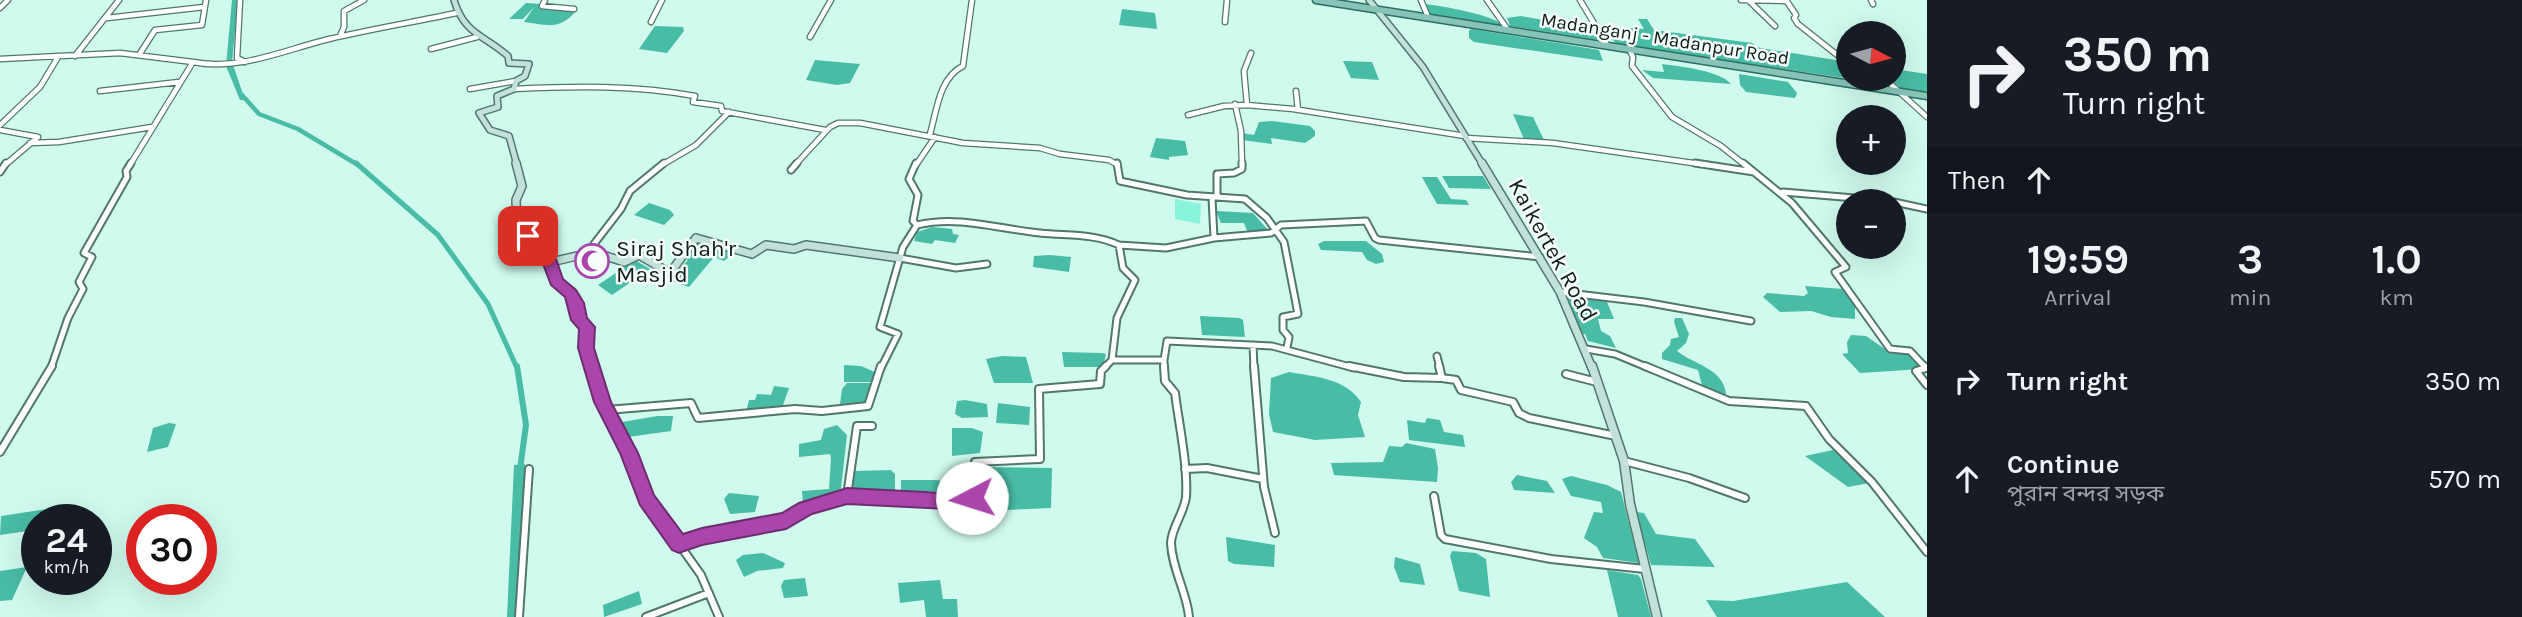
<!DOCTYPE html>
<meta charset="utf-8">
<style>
:root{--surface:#171b24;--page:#20242c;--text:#f1f3f6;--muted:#9ea1a6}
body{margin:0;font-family:Karla,"Noto Sans Bengali",sans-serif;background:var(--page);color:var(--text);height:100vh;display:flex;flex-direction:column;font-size:26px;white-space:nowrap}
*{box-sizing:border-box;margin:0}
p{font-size:23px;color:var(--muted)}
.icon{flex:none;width:38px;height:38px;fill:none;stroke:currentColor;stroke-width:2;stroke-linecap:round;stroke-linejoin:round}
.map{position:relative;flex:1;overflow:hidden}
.drawer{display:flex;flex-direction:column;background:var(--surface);width:595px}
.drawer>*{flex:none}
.banner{background:#171b24;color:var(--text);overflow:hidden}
.needle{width:46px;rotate:96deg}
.controls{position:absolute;left:1836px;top:21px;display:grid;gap:14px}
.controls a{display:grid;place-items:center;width:70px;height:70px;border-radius:50%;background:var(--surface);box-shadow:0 7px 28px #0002;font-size:35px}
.speed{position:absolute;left:21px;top:504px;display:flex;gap:14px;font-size:35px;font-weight:700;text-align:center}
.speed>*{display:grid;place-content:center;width:91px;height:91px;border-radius:50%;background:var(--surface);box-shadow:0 7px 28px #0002;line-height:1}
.speed small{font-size:18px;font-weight:400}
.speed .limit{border:10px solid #d22;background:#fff;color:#111}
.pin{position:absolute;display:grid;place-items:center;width:60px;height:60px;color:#fff;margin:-30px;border-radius:14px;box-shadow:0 4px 10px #0006}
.me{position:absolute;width:77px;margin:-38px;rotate:265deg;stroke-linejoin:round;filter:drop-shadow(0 0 5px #0008)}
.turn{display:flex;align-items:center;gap:24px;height:147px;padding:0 21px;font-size:32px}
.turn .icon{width:91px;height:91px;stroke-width:2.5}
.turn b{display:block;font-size:49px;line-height:60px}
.then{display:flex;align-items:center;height:66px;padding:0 21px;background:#0003;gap:14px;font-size:26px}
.eta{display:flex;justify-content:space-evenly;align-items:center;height:119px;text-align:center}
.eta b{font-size:42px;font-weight:700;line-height:49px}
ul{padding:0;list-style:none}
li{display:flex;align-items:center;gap:21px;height:98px;padding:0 21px}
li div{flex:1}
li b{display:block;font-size:26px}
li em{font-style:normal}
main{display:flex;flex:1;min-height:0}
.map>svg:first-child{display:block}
.green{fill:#8af4db}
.water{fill:#49bca5}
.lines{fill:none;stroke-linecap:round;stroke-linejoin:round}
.canal-far2{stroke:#49bca5;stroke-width:4.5}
.canal-far1{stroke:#49bca5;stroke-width:5}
.canal{stroke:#49bca5;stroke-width:6}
.street-far2-casing{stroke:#51776d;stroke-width:7}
.street-far1-casing{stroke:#51776d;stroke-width:9}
.street-casing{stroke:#51776d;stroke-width:10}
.secondary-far2-casing{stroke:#51776d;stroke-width:8}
.secondary-far1-casing{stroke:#51776d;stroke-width:10}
.secondary-casing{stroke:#51776d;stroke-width:11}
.primary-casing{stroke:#296f61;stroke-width:9}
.street-far2{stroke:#fff;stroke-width:4.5}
.street-far1{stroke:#fff;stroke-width:5}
.street{stroke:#fff;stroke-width:6}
.secondary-far2{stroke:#c3e1db;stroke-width:5}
.secondary-far1{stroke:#c3e1db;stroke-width:7}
.secondary{stroke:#c3e1db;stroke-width:8}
.primary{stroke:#88c3b7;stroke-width:6}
.route{fill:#a945ab;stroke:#6e2d6f;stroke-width:2}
.labels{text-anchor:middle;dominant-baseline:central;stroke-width:5;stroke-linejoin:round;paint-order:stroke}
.far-street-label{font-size:19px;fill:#0e1d1a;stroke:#f6fefc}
.poi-label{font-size:23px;fill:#0e1d1a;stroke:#f6fefc;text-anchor:start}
.street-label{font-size:23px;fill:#0e1d1a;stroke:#f6fefc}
</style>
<main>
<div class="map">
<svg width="1927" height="617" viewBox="0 0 1927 617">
<rect width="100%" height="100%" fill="#d0faee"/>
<path class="green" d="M 1175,199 L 1201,204 L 1200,224 L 1175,219 Z"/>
<path class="water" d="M 232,0 L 238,0 L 232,62 L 245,100 L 240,100 L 226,66 Z
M 526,3 L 541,4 L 539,8 L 577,10 C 559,31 548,25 524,22 L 534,7 L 523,19 L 509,19 Z
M 1425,4 C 1442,6 1496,15 1503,26 L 1430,16 Z
M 1122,9 L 1155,13 L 1157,29 L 1119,25 Z
M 1521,16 L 1593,29 L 1600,36 L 1599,40 L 1510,26 L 1507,18 Z
M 1638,19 L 1647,19 L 1654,30 L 1752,43 L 1760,48 L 1848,62 L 1848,79 L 1879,79 L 1884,84 L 1617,44 L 1605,33 L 1605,31 L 1614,31 L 1614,27 L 1644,29 Z
M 655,26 L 683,27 L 684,31 L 667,53 L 639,49 Z
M 1472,29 L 1599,50 L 1603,61 L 1474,42 L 1469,38 L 1469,30 Z
M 815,60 L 860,64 L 850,83 L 837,85 L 806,80 Z
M 1343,61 L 1372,62 L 1379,80 L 1351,78 Z
M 1662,64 C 1679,66 1721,71 1731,84 L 1653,78 L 1642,70 L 1664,72 Z
M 1894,69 L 1927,74 L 1927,92 L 1901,88 L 1889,79 L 1894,79 Z
M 1739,74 L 1788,82 L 1797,93 L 1795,98 L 1746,92 L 1740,85 Z
M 1513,114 L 1533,117 L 1545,142 L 1524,139 Z
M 1272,121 L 1310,126 L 1315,131 L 1315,136 L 1305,143 L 1271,138 L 1272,144 L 1242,140 L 1242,133 L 1254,135 L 1259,122 Z
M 1156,138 L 1185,141 L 1188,155 L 1169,157 L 1169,160 L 1150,157 Z
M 1442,176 L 1483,176 L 1491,189 L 1449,188 Z
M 1422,177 L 1437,177 L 1451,199 L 1466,200 L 1469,205 L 1437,204 Z
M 649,203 L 670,210 L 674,215 L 664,225 L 634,215 Z
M 1216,211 L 1253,213 L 1268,230 L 1267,232 L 1248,233 L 1244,223 L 1221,223 Z
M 932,227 L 952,229 L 953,234 L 959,235 L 955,243 L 935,240 L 932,244 L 914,241 L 917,232 Z
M 1324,241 L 1366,241 L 1382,254 L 1384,262 L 1376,264 L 1367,260 L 1362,252 L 1321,250 L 1318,244 Z
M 692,242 L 734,253 L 724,261 L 714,257 L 689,287 L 669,280 L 688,260 L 683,257 Z
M 1050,255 L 1071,257 L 1069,272 L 1033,267 L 1034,256 Z
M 635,260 L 650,269 L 612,295 L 598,285 Z
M 1805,286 L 1843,289 L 1855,305 L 1855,319 L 1831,317 L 1811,311 L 1780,312 L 1763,297 L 1767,293 L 1804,296 L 1808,293 Z
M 1564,295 L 1607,302 L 1614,319 L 1598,319 L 1601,331 L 1610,336 L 1616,348 L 1588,341 L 1585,334 L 1581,334 Z
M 1200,316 L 1239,318 L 1243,320 L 1245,337 L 1202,335 Z
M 1675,318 L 1682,318 L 1689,334 L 1686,343 L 1677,351 C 1693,364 1724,369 1726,394 L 1722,396 L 1703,389 L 1698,370 L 1662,359 L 1662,353 L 1670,345 L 1671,339 L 1679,337 L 1674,322 Z
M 1851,335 L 1866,336 L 1892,354 L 1908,353 L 1922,369 L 1860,373 L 1842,354 L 1848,353 L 1847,342 Z
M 1062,352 L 1102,353 L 1106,354 L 1103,367 L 1064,367 Z
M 1002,356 L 1026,357 L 1033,383 L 994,383 L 986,359 Z
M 844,365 L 861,366 L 877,373 L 871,382 L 844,382 Z
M 1289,372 C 1316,377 1345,378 1361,402 L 1358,415 L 1365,437 L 1315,440 L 1273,432 L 1269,414 L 1271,378 Z
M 847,383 L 873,383 L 867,404 L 840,404 L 842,389 Z
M 774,386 L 789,388 L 782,408 L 746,412 L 749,400 L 755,400 L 757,394 L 771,395 Z
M 965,400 L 987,404 L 988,417 L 962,418 L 955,414 L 957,401 Z
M 998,403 L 1030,407 L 1029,425 L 996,423 Z
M 657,416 L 673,416 L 671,431 L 628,437 L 622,422 Z
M 1427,418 L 1440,420 L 1444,432 L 1463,435 L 1465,447 L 1409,440 L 1407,420 L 1425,423 Z
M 169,423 L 176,424 L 168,447 L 147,452 L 153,428 Z
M 837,425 L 847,435 L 840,497 L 803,506 L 802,491 L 829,489 L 831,458 L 830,454 L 799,457 L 799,444 L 821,440 L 824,429 Z
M 952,428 L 972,428 L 983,432 L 980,453 L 952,456 Z
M 1406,443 L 1435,449 L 1438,468 L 1437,482 L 1334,475 L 1331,463 L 1383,462 L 1389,446 L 1402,447 Z
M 1833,450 L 1869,483 L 1848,487 L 1805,456 Z
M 525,464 L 526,512 L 517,617 L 507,617 L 514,465 Z
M 980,467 L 1052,468 L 1051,508 L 981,511 Z
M 891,470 L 895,474 L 895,493 L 853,493 L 853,471 Z
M 1517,475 L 1547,481 L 1555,493 L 1514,490 L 1511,482 Z
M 1571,476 L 1607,485 L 1621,492 L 1639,563 L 1603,558 L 1597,547 L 1584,538 L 1594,512 L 1603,513 L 1601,502 L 1571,496 L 1562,479 Z
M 901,480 L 937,480 L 941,481 L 939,491 L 901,491 Z
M 729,493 L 759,496 L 755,512 L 730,514 L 724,499 Z
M 47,509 L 40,520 L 37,520 L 34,530 L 0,535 L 1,516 Z
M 1636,512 L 1644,513 L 1656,534 L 1695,539 L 1715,567 L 1651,565 Z
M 1226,537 L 1275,545 L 1274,567 L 1234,564 L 1228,561 Z
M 1452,551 L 1476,553 L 1486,559 L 1490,597 L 1459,591 L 1450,556 Z
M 763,553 L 785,563 L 783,568 L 757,571 L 744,577 L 736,560 L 743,555 Z
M 1395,557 L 1420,564 L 1425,585 L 1400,582 L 1394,567 Z
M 27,567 L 12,600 L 0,601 L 0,571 Z
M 1607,570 L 1638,575 L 1641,579 L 1651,617 L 1618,617 Z
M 805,578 L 808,596 L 784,598 L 781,586 L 784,580 Z
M 940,580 L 943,599 L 957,599 L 958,617 L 926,617 L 924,600 L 900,603 L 898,583 Z
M 1847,582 L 1885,617 L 1717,617 L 1706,600 L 1733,601 Z
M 639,591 L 642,604 L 604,617 L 603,605 Z"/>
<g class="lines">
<path class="canal-far2" d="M 242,95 L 259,114 L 298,129 L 358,165"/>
<path class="canal-far1" d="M 356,163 L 438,235 L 488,304 L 517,368"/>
<path class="canal" d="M 517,366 L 526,425 L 520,469"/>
<g class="street-far2-casing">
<path id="street-far2" d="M 240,0 L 237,58 L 245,62
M 545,0 L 542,6 L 574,9
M 1421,0 L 1428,17
M 1487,0 L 1508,30
M 1580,0 L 1607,45
M 1741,0 L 1787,1
M 1748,0 L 1775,26
M 1786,0 L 1796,15 L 1794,18 L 1798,24 L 1841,58 L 1848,60
M 1871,0 L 1873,4
M 0,8 L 8,0
M 107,18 L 204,7
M 651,22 L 662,0
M 1225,22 L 1227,0
M 340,36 L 344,27 L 344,11 L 364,0
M 810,37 L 831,0
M 431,49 L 477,37
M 1629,49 L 1633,57 L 1632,66 L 1672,117 L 1721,146 L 1745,165
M 139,55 L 155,30 L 202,25 L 206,0
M 75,56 L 119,0
M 0,59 L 120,53 L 193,62 L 130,165
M 193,62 C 240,71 284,50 329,39 C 371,29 414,22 456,13
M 1885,79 L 1927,117
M 470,89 L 516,81
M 514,89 C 575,86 635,85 695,96 L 693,102 L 721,106 L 722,111 L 825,130
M 100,91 L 179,82
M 1296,91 L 1298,110
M 1235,104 L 1241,131 L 1242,165
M 1247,105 L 1244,71 L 1251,53
M 1188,115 L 1224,106 L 1247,105 L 1293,109 L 1465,136
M 0,125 L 40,87 L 58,57
M 0,130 L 38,137 L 5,165
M 930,134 C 937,110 939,78 963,66 L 972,0
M 1466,138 L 1553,143 L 1707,165
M 30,143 L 59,142 L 152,127
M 662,165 L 696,145 L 729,112
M 795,165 L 830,127 L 838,123 L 860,123 L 963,143 L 1040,148 L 1060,154 L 1109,160 L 1118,165
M 916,165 L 935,137"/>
</g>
<g class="street-far1-casing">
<path id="street-far1" d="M 1117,163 L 1120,181 L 1187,195 L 1245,199 L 1267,218 L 1284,242 L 1298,314 L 1283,317 L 1283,330 L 1289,337 L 1287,348
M 1695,163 L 1754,172 L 1743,163
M 791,170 L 797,163
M 0,172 L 6,163
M 1754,172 L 1792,203 L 1846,267 L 1835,272 L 1890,349 L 1910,351 L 1926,368
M 1783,192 L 1890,201
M 1217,197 L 1217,174 L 1234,173 L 1242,169 L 1242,163
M 1212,198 L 1214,238
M 1894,202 L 1927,209
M 917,225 C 958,215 999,229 1040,233 C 1067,236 1093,233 1119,245 L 1123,268 L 1135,280 L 1117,318 L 1112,360
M 1119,245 L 1166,248 L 1214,238 L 1271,233 L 1281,225 L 1366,221 L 1375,238 L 1379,240 L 1540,257
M 594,252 L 594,244 L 621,209 L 630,191 L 664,163
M 900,258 L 956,268 L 987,264
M 551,262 L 556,282 L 570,293 L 576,303 L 579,320 L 587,327 L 586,348 L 592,368
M 1560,292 L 1644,302 L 1751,321
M 1253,345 L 1254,368
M 1586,349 L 1615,354 L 1649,368
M 1437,356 L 1440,368
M 1164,360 L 1164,368
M 51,368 L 68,318 L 83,289 L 79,282 L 92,257 L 84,253 L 127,177 L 126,171 L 131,163
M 881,368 L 898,334 L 880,327 L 903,247 L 917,225 L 913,221 L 918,195 L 909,179 L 916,163
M 1104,368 L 1112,360 L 1164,360 L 1167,341 L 1272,346 L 1354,368"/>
</g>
<g class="street-casing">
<path id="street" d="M 591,366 L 602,402 L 620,435 L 646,499 L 679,544 L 702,536 L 786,521 L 806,508 L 847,496 L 968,502 L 972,498 L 975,462 L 1040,459 L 1039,389 L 1100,384 L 1101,371 L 1106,366
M 1164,366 L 1165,381 L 1175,393 C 1179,425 1188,465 1186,497 C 1184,513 1171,529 1171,543 C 1172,570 1187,592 1189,617
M 1254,366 L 1264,487 L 1275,533
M 1349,366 L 1404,377 L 1442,378 L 1439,366
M 1645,366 L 1729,401 L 1806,406 L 1829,439 L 1872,482 L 1927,552
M 1924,366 L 1926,368 L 1916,371 L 1927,385
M 1566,374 L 1597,382
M 1442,378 L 1456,380 L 1461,390 L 1513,402 L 1519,413 L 1529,418 L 1616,436
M 607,410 L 691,403 L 698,418 L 795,409 L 822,411 L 868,406 L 881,366
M 0,452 L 52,366
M 1624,461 L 1689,478 L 1745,498
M 1185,469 L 1207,468 L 1263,479
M 847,496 L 857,426 L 872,426
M 1434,496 L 1441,535 L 1445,539 L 1551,559 L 1645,569
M 679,544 L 701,575 L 719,617
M 519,617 L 529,469
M 646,617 L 709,593"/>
</g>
<g class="secondary-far2-casing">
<path id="secondary-far2" d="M 454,0 C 464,34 484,35 508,56 L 509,63 L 529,64 L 525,76 L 516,81 L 514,89 L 497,96 L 498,107 L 479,113 L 490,130 L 509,136 L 517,165
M 1369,0 L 1423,67 L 1483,165"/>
</g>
<g class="secondary-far1-casing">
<path id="secondary-far1" d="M 516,163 L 522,186 L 516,200 L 517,225 L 521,236 L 530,236 L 551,262 L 594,252 L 624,262 L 639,255 L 670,273 L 696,238 L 752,254 L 766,245 L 794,249 L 806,245 L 900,258
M 1482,163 L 1560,292 L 1592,368"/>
</g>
<g class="secondary-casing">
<path id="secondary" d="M 1592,366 L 1624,461 L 1630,504 L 1657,617"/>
</g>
<g class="primary-casing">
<path id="primary" d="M 1316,0 L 1927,96"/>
</g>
<use href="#street-far2" class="street-far2"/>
<use href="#street-far1" class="street-far1"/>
<use href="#street" class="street"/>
<use href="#secondary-far2" class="secondary-far2"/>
<use href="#secondary-far1" class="secondary-far1"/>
<use href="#secondary" class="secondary"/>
<use href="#primary" class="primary"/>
</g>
<path class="route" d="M 528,231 L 533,232 L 556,259 L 563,279 L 576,290 L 584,303 L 587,318 L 595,327 L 594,348 L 611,402 L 638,453 L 654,495 L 683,534 L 702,528 L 782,513 L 799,503 L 847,488 L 964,494 L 972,490 L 979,493 L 981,498 L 975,508 L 968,510 L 847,504 L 812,514 L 786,529 L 702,545 L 679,553 L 672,550 L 640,505 L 620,453 L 594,402 L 578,348 L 579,329 L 571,320 L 565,297 L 551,285 L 543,264 L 521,236 Z"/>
<defs>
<g id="mosque-ring" transform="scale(1.75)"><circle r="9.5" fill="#f6fefc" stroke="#a945ab" stroke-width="1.5"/><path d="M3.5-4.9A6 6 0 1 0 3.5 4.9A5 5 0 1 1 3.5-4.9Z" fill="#a945ab"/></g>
</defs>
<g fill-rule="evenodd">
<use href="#mosque-ring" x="592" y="261"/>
</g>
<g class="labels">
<g class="far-street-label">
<text transform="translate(1665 39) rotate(9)">Madanganj - Madanpur Road</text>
</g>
<g class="poi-label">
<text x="616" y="248">Siraj Shah'r<tspan x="616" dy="26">Masjid</tspan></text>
</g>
<g class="street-label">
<text transform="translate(1553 250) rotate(61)">Kaikertek Road</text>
</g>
</g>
</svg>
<div class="controls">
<a><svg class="needle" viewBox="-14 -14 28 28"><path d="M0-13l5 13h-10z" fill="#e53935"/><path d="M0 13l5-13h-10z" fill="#9ea1a6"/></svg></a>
<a>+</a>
<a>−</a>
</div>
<div class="speed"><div>24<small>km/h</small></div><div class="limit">30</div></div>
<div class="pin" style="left:528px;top:236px;background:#d93025"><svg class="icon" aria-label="arrive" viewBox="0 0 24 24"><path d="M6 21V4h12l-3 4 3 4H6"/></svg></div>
<svg class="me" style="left:972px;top:498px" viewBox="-20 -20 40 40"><circle r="19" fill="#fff"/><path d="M0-13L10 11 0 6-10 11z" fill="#a945ab"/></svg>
</div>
<section class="drawer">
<div class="banner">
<div class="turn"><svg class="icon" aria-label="right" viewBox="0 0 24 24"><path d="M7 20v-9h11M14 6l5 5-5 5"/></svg><div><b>350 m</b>Turn right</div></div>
<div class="then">Then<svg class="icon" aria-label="ahead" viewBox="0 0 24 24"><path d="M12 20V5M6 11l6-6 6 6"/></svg></div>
</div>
<div class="eta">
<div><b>19:59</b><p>Arrival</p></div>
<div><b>3</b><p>min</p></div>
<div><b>1.0</b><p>km</p></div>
</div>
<ul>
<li><svg class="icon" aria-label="right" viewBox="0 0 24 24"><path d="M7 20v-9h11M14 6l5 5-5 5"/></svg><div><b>Turn right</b></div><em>350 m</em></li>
<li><svg class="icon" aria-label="ahead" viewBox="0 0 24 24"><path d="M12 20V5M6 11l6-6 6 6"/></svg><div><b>Continue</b><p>পুরান বন্দর সড়ক</p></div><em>570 m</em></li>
</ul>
</section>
</main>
